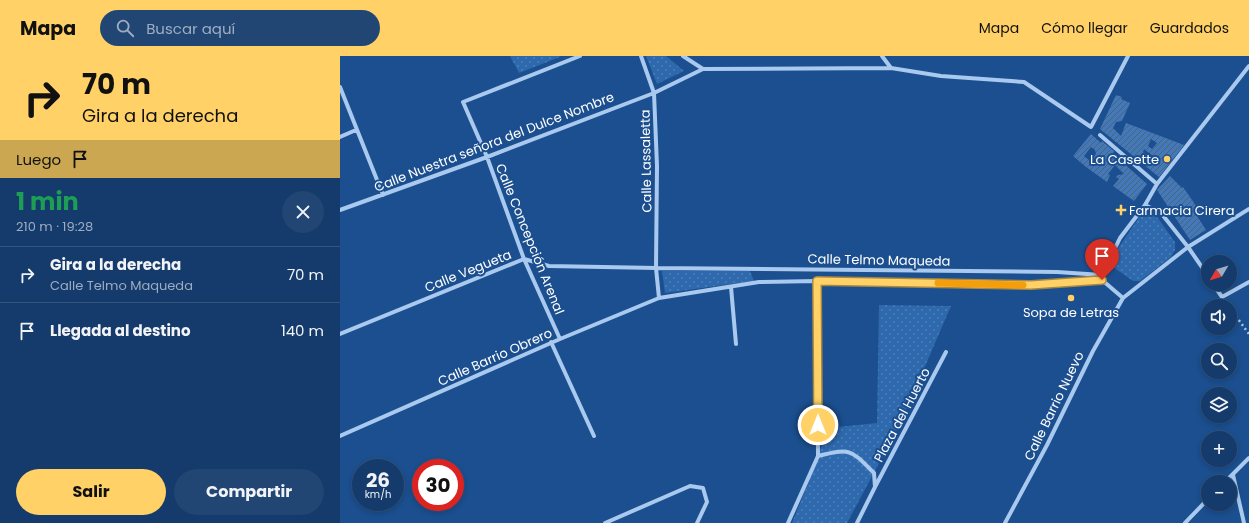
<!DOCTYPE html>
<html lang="es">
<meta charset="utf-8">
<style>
:root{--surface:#143b6b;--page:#214673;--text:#f1f3f6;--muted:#9dadc1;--line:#33557e;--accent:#ffd166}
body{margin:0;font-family:Poppins,sans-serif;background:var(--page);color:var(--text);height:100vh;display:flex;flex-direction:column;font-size:15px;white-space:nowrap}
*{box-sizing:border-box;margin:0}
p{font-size:13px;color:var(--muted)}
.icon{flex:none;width:22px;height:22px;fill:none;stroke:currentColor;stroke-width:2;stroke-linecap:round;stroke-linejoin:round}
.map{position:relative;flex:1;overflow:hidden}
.details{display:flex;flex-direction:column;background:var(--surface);width:340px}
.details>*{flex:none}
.hud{background:#ffd166;color:#111;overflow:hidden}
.needle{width:26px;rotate:232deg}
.controls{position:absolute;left:861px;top:199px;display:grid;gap:8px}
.controls a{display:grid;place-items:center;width:36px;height:36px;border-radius:50%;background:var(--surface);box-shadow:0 2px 6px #0003,0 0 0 1px var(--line);font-size:20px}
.speed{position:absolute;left:12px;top:403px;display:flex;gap:8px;font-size:20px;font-weight:700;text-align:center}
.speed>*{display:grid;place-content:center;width:52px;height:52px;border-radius:50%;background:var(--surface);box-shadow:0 2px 6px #0003,0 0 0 1px var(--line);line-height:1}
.speed small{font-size:10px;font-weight:400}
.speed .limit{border:6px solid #d22;background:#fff;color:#111}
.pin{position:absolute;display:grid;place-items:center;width:34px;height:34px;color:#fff;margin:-41px -17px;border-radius:50% 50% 50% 0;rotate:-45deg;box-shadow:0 0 4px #0007}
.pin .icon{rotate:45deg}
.me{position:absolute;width:44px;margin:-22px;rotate:0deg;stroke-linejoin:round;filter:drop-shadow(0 0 3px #0008)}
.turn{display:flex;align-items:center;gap:14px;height:84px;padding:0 16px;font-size:18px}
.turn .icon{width:52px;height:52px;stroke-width:2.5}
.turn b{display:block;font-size:28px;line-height:34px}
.then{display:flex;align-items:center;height:38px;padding:0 16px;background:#0003;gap:8px;font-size:15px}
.round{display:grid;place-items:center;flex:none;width:42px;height:42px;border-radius:21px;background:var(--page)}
.headline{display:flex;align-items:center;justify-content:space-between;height:68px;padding:0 16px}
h1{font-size:24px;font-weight:700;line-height:30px;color:#1e9e55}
.primary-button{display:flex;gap:8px;margin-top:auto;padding:8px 16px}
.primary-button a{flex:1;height:46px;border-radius:24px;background:var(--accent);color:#111;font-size:16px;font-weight:700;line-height:46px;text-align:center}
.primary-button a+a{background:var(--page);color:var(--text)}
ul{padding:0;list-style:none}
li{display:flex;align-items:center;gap:12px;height:56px;padding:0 16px;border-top:1px solid var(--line)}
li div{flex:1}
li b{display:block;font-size:15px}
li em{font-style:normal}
header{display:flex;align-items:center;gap:24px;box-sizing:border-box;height:56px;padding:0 20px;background:var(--accent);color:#111}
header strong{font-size:19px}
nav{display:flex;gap:22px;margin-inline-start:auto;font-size:14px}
.search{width:280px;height:36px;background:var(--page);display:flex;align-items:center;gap:10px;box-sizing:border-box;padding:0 14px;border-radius:22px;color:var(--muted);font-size:15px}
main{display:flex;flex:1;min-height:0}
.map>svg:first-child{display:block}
.grass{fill:url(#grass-dots)}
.building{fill:url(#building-hatch);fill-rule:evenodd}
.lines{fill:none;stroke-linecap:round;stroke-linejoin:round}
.path{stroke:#a9c9ee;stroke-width:2.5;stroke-dasharray:2 3;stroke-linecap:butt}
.street{stroke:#a9c9ee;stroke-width:4}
.route-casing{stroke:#a68842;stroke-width:10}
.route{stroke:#ffd166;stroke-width:7}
.slow{stroke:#f59e0b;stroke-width:7}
.poi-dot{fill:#ffd166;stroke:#1b4f8f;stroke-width:1.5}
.labels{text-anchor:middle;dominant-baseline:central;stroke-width:4;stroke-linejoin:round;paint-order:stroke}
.street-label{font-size:13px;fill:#fff;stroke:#1b4f8f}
.poi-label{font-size:13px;fill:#fff;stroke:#1b4f8f;text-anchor:end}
</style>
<header>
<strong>Mapa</strong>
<div class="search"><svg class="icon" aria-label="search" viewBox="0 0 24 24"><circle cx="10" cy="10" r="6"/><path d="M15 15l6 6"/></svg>Buscar aquí</div>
<nav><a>Mapa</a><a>Cómo llegar</a><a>Guardados</a></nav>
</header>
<main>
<section class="details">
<div class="hud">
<div class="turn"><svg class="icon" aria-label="right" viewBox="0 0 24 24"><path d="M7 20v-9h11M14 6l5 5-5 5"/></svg><div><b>70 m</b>Gira a la derecha</div></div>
<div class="then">Luego<svg class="icon" aria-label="arrive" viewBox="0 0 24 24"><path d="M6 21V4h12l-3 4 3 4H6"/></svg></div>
</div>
<div class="headline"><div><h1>1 min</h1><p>210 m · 19:28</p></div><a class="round"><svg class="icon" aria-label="close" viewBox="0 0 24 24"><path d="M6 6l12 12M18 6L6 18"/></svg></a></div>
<ul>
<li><svg class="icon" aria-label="right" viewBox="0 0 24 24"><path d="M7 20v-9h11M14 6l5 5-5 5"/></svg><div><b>Gira a la derecha</b><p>Calle Telmo Maqueda</p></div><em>70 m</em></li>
<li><svg class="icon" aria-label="arrive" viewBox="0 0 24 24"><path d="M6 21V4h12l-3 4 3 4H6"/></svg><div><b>Llegada al destino</b></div><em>140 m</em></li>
</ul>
<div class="primary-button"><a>Salir</a><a>Compartir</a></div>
</section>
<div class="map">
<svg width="909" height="467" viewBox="0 0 909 467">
<defs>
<pattern id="grass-dots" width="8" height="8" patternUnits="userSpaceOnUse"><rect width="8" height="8" fill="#2e69ad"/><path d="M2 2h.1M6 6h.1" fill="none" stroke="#4d80b9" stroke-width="1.8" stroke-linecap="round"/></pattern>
<pattern id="building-hatch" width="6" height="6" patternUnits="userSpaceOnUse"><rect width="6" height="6" fill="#4478b7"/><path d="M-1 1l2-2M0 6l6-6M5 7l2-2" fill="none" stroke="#486282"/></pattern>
</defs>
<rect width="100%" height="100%" fill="#1b4f8f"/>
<path class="grass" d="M 170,0 L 219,0 L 220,1 L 179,17 Z
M 306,0 L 326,0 L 344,15 L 317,28 Z
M 808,157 L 815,158 L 835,186 L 835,194 L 831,201 L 800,225 L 793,225 L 773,211 L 773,200 L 800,160 Z
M 322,215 L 410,215 L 414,225 L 325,237 Z
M 539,249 L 611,250 L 561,366 L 507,467 L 452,467 L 467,430 L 488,372 L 537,367 Z"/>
<path class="building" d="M 776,39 L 782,41 L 781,43 L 790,47 L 782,65 L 776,66 L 773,72 L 781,80 L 786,67 L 844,89 L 819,121 L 760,73 ZM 811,83 L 817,87 L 812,93 L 808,90 ZM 804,93 L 813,100 L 811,102 L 803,96 Z
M 751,78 L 761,87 L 762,85 L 774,95 L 773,98 L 807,128 L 794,145 L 773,130 L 779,123 L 776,121 L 778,119 L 784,118 L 775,109 L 768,118 L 770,119 L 767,126 L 746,111 L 733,100 ZM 751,91 L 755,94 L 756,98 L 750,105 L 744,100 Z
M 830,120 L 842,132 L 843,131 L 861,157 L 857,160 L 866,174 L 850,184 L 817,134 Z"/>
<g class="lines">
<path class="path" d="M 890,252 L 909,278"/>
<path class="street" d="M 301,0 L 314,37 L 317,110 L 316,212 L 319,242
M 343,0 L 363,13
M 542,0 L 551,12
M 0,31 L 43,139
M 760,79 L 817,128
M 0,81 L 16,74
M 805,149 L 821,157 L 848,191 L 783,242 L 762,224 L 762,219 L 780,182 L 805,149 L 817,128 L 909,10
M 0,154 L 147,101 L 314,37 L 363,13 L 551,12 L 601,20 L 684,26 L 751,71 L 788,0
M 868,220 L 848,191 L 909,153
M 873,228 L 882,241 L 909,226
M 391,231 L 396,288
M 0,278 L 184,203 L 209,210 L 316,212 L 717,216 L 762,219
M 220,283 L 184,203 L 147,101 L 123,46 L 240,0
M 211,286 L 254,380
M 0,380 L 220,283 L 319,242 L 419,226 L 477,225 L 691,229 L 762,224
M 478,400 C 511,392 510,393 534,417 L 535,431 L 517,467
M 893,419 L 904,467
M 885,426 L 909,402
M 535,431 L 606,296
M 265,467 L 350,430 L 363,432 L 367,446 L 357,467
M 448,467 L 478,400 L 477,225
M 665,467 L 707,389 L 753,295 L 783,242
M 845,467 L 868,443"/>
</g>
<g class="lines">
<g class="route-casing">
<path id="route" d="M 478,369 L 477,225 L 691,229 L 762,224"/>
</g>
<use href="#route" class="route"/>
<path class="slow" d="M 598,227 L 683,229"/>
</g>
<g class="poi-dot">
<circle cx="827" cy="103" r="4"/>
<path d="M779 148h4v4h4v4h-4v4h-4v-4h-4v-4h4z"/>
<circle cx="731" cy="242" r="4"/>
</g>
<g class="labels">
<g class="street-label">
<text transform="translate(154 86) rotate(-21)">Calle Nuestra señora del Dulce Nombre</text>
<text transform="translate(306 105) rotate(-91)">Calle Lassaletta</text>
<text transform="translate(190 183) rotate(68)">Calle Concepción Arenal</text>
<text transform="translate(539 204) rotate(1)">Calle Telmo Maqueda</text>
<text transform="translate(128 215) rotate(-22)">Calle Vegueta</text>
<text transform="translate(155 301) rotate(-24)">Calle Barrio Obrero</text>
<text transform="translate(714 350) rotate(-64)">Calle Barrio Nuevo</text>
<text transform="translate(562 359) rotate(-62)">Plaza del Huerto</text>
</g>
<g class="poi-label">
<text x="819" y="103">La Casette</text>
<text x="789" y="154" text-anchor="start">Farmacia Cirera</text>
<text x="731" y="256" text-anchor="middle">Sopa de Letras</text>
</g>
</g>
</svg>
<div class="controls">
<a><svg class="needle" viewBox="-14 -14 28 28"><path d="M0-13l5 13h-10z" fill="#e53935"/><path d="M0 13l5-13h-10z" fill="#9dadc1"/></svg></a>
<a><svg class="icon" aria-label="sound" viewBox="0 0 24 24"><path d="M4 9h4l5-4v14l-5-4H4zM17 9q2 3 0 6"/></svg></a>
<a><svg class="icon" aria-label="search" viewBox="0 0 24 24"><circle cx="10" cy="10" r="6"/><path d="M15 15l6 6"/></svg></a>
<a><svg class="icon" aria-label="layers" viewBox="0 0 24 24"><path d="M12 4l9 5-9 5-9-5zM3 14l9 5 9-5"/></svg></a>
<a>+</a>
<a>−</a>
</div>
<div class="speed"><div>26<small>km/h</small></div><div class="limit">30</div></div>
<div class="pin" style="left:762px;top:224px;background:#d93025"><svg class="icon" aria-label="arrive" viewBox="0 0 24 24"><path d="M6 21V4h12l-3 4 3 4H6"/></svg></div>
<svg class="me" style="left:478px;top:369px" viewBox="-20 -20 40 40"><circle r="17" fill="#ffd166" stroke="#fff" stroke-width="3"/><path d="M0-11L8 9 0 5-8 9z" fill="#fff"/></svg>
</div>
</main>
